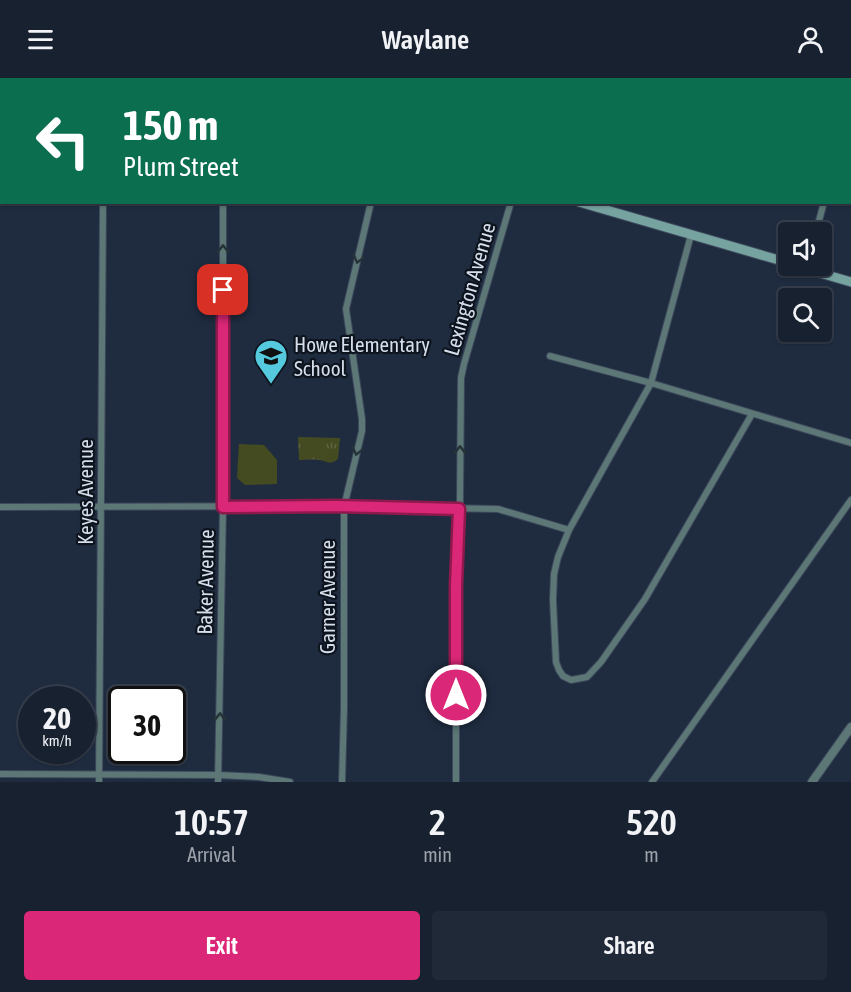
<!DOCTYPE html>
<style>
:root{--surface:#172130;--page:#202938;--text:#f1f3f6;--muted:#9ea3ab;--line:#363e4c;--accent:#db2777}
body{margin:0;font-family:"Asap Condensed",sans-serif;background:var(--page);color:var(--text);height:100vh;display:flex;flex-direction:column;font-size:22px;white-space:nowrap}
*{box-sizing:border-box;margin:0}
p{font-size:20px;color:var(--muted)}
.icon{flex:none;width:33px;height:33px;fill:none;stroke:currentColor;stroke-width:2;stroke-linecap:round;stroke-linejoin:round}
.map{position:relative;height:704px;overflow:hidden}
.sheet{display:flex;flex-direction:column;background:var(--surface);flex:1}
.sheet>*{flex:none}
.guide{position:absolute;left:0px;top:0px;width:852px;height:126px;box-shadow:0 2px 4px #0004,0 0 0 2px var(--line);background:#0b6e4f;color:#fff;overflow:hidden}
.controls{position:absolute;left:778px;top:144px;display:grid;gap:12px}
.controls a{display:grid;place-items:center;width:54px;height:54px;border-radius:6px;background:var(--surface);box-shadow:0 2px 4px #0004,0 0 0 2px var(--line);font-size:30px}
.speed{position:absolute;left:18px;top:608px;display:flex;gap:12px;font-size:30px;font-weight:700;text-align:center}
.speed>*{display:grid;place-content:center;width:78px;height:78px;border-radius:50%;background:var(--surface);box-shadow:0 2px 4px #0004,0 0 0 2px var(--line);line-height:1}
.speed small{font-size:15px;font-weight:400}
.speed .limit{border:3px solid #111;border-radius:9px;background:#fff;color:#111}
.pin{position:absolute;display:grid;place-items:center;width:51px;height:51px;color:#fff;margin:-26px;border-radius:12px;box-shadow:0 3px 9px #0006}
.me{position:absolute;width:66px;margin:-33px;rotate:0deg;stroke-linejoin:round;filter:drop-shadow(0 0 4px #0008)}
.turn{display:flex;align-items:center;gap:21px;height:126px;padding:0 24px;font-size:27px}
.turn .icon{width:78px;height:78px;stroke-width:2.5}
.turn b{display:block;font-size:42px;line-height:51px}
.eta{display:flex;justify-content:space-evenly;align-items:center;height:102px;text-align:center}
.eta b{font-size:36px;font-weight:600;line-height:42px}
.primary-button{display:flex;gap:12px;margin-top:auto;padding:12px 24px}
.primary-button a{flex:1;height:69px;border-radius:6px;background:var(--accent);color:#fff;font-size:24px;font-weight:600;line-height:69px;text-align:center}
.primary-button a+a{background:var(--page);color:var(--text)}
header{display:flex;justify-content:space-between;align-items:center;height:78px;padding:0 24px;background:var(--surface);font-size:27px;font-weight:600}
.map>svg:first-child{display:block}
.grass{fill:#444b20}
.park{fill:url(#park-tufts)}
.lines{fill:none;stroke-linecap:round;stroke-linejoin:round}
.minor-casing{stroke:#3c485c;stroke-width:8}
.tertiary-casing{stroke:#3c485c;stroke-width:10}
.secondary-casing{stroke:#3c485c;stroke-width:11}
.minor{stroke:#5c7775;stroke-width:6}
.tertiary{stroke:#5c7775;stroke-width:8}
.secondary{stroke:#76a29f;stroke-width:9}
.oneway{stroke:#253237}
.route-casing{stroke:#8e194d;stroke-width:15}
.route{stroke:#db2777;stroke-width:10}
.labels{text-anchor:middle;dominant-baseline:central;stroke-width:4.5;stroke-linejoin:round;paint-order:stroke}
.street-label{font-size:21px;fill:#d5deec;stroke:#0e141d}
.poi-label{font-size:21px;fill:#d5deec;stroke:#0e141d;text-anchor:start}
</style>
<header><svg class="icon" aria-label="menu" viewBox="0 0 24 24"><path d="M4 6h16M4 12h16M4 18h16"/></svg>Waylane<svg class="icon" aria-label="person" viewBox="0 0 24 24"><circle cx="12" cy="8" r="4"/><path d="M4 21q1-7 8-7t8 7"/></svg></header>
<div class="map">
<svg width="851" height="704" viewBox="0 0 851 704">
<defs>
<pattern id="park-tufts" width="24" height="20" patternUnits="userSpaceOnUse" patternTransform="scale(1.5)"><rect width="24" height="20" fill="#444b20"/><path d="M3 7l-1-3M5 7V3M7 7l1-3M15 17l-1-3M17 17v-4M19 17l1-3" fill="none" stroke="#5e6441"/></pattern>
</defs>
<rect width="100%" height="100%" fill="#1f2c40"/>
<path class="grass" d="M 239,366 L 264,367 L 277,382 L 277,406 L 245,407 L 237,400 Z"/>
<path class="park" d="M 298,359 L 340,360 L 338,381 C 329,388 328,383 319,382 C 313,381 305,382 299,382 Z"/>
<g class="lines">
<g class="minor-casing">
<path id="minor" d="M 180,0 L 180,2
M 626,0 L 631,2
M 664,0 L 670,2
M 104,2 L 104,0
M 189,2 L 190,0
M 300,2 L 301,0
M 312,2 L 313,0
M 572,2 L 573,0
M 585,2 L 585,0
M 716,2 L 716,0
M 722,2 L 723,0
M 850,13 L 851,11
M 850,45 L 851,44
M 850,56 L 851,56
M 850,68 L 851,68
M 816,154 L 824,124
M 691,157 L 651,305 L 569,452 L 558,479 L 554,496 L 553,522 L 556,584 L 559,592 L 563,598 L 571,602 L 587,599 L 601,584 L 645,521 L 752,336
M 550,278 L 651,305 L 851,365
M 0,429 L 336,428 L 498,431 L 569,452
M 0,696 L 218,697 L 259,699 L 290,704
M 99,704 L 103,124
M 218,704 L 223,429 L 223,124
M 342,704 L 344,630 L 344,429 L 362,353 L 362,341 L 346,231 L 371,124
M 456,704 L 456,508 L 460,424 L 461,300 L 464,286 L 511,124
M 652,704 L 851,422"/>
</g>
<g class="tertiary-casing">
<path id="tertiary" d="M 812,704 L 851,649"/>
</g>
<g class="secondary-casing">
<path id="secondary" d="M 137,0 L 143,2
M 579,124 L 789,185
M 796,188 L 851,204"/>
</g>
<use href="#minor" class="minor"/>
<use href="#tertiary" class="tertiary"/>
<use href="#secondary" class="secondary"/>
</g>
<defs><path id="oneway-chevron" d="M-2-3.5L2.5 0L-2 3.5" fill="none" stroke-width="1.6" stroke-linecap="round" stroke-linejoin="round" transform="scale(1.5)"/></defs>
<g class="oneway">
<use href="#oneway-chevron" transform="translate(223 171) rotate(-90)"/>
<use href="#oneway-chevron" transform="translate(358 181) rotate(104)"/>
<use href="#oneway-chevron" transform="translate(460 372) rotate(-89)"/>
<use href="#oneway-chevron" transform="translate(357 373) rotate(104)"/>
<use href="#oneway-chevron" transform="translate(220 639) rotate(-89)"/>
</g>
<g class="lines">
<g class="route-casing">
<path id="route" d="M 223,212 L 223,429 L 336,428 L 459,431 L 456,508 L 456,617"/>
</g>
<use href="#route" class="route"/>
</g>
<defs>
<g id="school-pin" transform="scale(1.725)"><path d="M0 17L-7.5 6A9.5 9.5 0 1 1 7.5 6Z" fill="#55cadf" stroke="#0e141d"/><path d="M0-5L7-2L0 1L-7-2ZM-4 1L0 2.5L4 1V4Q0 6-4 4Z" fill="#111"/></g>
</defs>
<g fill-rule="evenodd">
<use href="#school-pin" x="271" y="278"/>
</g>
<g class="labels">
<g class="street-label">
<text transform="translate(469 211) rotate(-74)">Lexington Avenue</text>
<text transform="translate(85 414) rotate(-90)">Keyes Avenue</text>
<text transform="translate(205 504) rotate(-89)">Baker Avenue</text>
<text transform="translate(327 519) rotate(-90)">Garner Avenue</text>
</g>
<g class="poi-label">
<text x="294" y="266">Howe Elementary<tspan x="294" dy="24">School</tspan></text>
</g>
</g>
</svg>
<div class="controls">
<a><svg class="icon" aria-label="sound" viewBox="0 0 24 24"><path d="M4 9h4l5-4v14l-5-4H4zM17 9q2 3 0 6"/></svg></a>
<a><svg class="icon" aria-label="search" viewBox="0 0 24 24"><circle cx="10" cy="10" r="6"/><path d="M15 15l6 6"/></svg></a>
</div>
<div class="speed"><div>20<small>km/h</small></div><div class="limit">30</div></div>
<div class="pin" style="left:223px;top:212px;background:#d93025"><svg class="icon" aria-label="arrive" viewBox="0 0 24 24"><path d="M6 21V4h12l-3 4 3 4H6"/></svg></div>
<svg class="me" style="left:456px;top:617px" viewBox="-20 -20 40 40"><circle r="17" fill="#db2777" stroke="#fff" stroke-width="3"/><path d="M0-11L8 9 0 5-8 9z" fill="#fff"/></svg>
<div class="guide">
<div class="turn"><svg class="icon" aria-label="left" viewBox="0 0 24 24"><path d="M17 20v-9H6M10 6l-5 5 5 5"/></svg><div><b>150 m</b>Plum Street</div></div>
</div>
</div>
<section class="sheet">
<div class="eta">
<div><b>10:57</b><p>Arrival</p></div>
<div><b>2</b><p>min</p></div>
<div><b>520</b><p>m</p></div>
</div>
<div class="primary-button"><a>Exit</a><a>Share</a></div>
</section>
